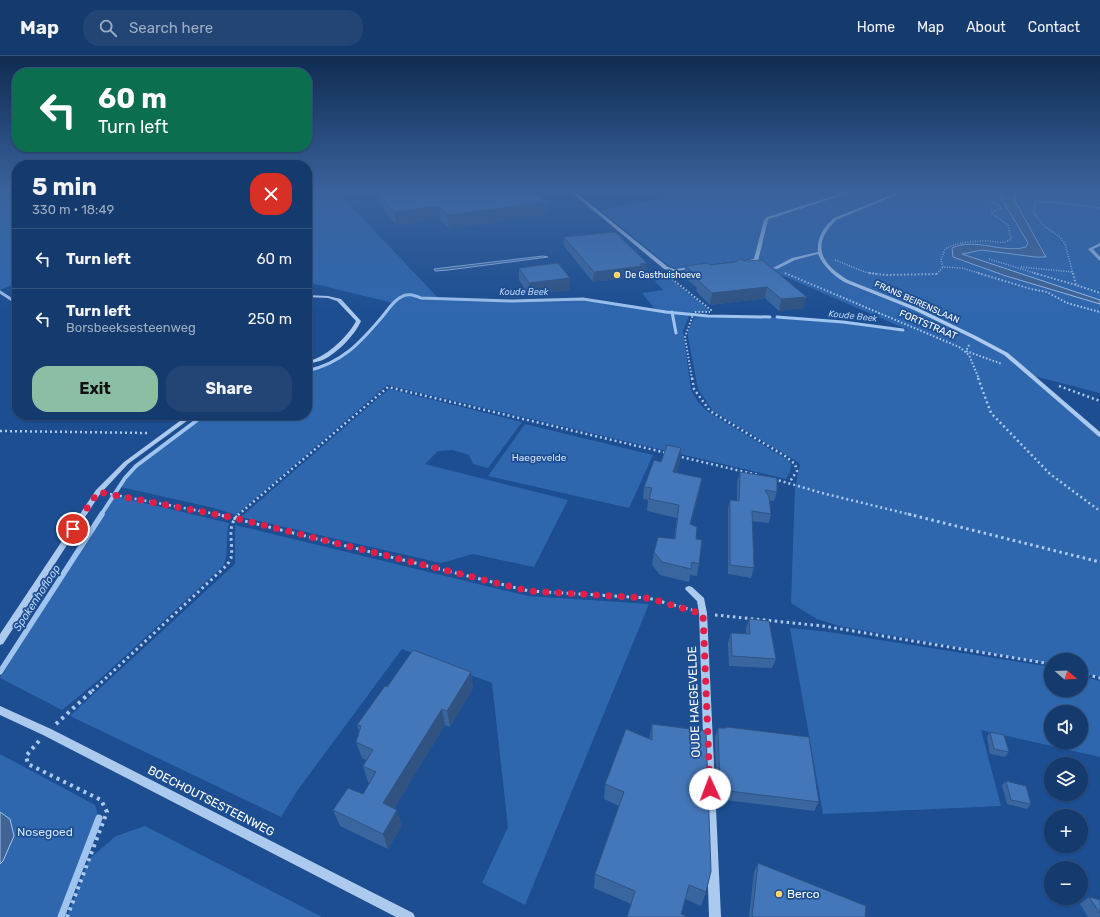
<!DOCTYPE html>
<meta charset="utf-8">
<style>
:root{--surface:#153a6d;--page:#224575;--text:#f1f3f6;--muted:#9dadc2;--line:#345480;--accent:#8abfa5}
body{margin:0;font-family:Rubik,sans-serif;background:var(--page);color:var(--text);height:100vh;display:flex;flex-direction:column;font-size:15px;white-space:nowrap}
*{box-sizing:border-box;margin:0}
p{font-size:13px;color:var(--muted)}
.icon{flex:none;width:22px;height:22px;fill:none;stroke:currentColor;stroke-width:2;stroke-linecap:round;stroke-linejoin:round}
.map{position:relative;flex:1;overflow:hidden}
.panel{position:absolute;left:12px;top:104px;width:300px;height:260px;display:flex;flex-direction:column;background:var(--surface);border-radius:16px;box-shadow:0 1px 3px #0004,0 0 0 1px var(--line)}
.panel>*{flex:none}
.banner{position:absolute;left:12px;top:12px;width:300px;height:84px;border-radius:16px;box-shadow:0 1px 3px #0004,0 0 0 1px var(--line);background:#0b6e4f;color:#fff;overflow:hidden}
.needle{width:26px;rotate:109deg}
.buttons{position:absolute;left:1044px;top:597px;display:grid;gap:8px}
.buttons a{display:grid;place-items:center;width:44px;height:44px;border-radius:50%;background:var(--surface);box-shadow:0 1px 3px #0004,0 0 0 1px var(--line);font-size:20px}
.pin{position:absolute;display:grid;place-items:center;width:34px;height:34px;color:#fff;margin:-17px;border:2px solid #fff;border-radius:50%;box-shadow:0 1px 4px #0007}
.me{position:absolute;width:44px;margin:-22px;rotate:358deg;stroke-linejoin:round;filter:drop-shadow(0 0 3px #0008)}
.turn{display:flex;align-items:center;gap:14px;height:84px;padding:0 20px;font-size:18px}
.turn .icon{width:52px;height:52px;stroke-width:2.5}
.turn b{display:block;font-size:28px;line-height:34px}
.round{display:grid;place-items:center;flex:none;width:42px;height:42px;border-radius:16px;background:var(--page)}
.summary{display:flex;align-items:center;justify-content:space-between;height:68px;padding:0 20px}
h1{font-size:24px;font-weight:700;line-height:30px}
.primary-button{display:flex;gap:8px;margin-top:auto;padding:8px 20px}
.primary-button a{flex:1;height:46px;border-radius:16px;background:var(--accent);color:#111;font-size:16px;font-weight:700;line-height:46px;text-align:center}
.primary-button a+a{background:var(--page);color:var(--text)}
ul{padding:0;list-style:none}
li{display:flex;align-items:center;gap:12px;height:60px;padding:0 20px;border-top:1px solid var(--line)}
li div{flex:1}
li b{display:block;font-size:15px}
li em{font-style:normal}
header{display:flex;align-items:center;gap:24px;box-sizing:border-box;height:56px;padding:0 20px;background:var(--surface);border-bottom:1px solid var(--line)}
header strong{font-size:19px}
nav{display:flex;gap:22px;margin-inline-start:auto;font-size:14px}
.search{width:280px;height:36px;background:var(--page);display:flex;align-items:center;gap:10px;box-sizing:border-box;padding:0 14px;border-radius:16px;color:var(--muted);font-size:15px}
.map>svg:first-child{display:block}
.green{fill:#2f67af;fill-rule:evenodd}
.water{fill:#416495;stroke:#9fc4f0}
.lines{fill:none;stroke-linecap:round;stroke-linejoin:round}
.stream-far3{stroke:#9fc4f0;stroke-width:3}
.stream-far2{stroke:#9fc4f0;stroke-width:4}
.stream-far1{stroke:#9fc4f0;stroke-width:5.5}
.stream{stroke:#9fc4f0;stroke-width:7}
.path-far4{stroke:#acc9ee;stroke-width:1.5;stroke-dasharray:1 1.5;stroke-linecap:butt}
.path-far3{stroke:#acc9ee;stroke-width:2;stroke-dasharray:1.5 2;stroke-linecap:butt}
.path-far2{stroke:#acc9ee;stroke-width:2.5;stroke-dasharray:2 3;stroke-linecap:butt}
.path-far1{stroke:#acc9ee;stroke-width:3;stroke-dasharray:2.5 3.5;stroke-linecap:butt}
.path{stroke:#acc9ee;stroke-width:4;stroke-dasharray:3 4.5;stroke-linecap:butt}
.minor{fill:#acc9ee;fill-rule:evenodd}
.wall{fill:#3a669f}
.shaded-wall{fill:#305382}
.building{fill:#4477b9;stroke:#305382}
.route{stroke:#e11d48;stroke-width:7;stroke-dasharray:0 12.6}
.poi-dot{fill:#fed56a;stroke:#1c4e91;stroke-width:1.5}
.labels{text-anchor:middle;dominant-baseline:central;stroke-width:3.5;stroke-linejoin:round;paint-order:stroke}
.far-poi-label{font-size:9px;fill:#fff;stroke:#1c4e91;text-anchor:start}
.far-water-label{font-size:9px;font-style:italic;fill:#b8d3f5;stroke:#1c4e91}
.far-street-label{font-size:9px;fill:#fff;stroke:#1c4e91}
.street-label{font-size:10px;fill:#fff;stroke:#1c4e91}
.park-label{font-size:10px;fill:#d2e4fa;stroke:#1c4e91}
.water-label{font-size:11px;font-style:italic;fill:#b8d3f5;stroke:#1c4e91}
.near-street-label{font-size:12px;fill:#fff;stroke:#1c4e91}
.near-park-label{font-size:12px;fill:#d2e4fa;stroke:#1c4e91}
.near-poi-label{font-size:12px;fill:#fff;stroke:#1c4e91;text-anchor:start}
</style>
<header>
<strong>Map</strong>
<div class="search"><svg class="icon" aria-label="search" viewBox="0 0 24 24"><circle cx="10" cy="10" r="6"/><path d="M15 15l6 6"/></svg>Search here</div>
<nav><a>Home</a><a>Map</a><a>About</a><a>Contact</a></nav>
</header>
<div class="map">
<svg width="1100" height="861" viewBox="0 0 1100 861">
<rect width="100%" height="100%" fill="#1c4e91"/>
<path class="green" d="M 0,135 L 17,135 L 17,227 L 0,234 Z
M 307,135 L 337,135 L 439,243 L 512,245 L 583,243 L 687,258 L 689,260 L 683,275 L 691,334 L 698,346 L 708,356 L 788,404 L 791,408 L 790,416 L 786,423 L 387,329 L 236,459 L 214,452 L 121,431 L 136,410 L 204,359 L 307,359 L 307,315 C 312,314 318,314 322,312 C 353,303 373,270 393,247 L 307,226 Z
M 699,135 L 1003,135 L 1002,136 L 1016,169 L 1028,187 L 1026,191 C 1008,196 981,188 960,189 L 960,204 L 1100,248 L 1100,337 L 1030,319 L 1100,379 L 1100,621 L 1081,616 L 1081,604 L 1051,604 L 1051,608 L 839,570 L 817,563 L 791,547 L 795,431 L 800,409 L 798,406 L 713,355 L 698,333 L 688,281 L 688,276 L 694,262 L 708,260 L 792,262 L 843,266 L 897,274 L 908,274 L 765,212 L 751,203 L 684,212 L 670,211 L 600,154 Z
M 1018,135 L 1100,135 L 1100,244 L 962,198 L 982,194 L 1046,200 L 1015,145 L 1015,136 Z
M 666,219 L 709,254 L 709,256 L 692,256 L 691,257 L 665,255 L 654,252 L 642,237 L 663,234 L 655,225 Z
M 389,333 L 522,366 L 488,412 L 473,408 L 469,399 L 453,394 L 438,395 L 425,408 L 568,444 L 534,511 L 473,498 L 441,507 L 241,461 Z
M 525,368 L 653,399 L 629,452 L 488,420 Z
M 115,440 L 229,467 C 225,481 229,496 224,509 L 101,622 L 62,654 L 0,622 Z
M 235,469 L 528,540 L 649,548 L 525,849 L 482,827 L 508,771 L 492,627 L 402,593 L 297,735 L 281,761 L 70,660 L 235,508 Z
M 790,572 L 829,576 L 1051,611 L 1051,634 L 1081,634 L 1081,620 L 1100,625 L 1100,701 L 981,674 L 1001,750 L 823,758 ZM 1051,656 L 1081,656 L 1081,686 L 1051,686 Z
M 0,698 L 95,749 L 99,762 L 61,861 L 0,861 Z
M 145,770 L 322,861 L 67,861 L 89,803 L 116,780 Z"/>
<path class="water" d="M 1003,135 L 1018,135 L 1015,136 L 1015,145 L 1046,201 L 1035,201 L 982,194 L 962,198 L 1100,244 L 1100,248 L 1006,220 L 953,201 L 952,192 C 975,181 1003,198 1026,191 L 1028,187 L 1003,145 L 1001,138 Z
M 543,200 L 548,201 L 448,214 L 435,215 L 434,213 Z
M 0,756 L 10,763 L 14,780 L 3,805 L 0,808 Z"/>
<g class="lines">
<path class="stream-far3" d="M 0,236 L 17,247
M 672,256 L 676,277
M 777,261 L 843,266 L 903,274
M 307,315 C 342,307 360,287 382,261 C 387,255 394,244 401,241 C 408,237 413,239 421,242 L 512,245 L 583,243 L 666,256 L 708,260 L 770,261"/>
<path class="stream-far2" d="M 101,459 L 125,422 L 136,410 L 204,359"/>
<path class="stream-far1" d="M 0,616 L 102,458"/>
<path class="stream" d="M 61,861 L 99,762"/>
<path class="path-far4" d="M 989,203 L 1038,218
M 835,204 L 865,216 L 876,218
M 1021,211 L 1073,216
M 937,218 L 943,211
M 982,218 L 962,212 L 943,211 L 941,204 L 945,193 C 957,186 972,185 986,185 C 996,185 1003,189 1011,183 L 1008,169 L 991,157 L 1002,152 L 992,146 L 987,135
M 1073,218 L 1065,188 L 1060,181 L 1044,170 L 1033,156 L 1036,146 L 1055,146 L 1100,152"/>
<path class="path-far3" d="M 785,217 L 959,291 L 969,299 L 979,323
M 869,217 L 886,219 L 937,218 L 938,217
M 978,217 L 1031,233 L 1047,236 L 1067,247 L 1100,256
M 1034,217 L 1076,229
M 1073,217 L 1076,229 L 1100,237
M 672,223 L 711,254 L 710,256
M 969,289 L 966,295 L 1002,308
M 692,323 L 685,281 L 694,256 L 710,256"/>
<path class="path-far2" d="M 692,322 L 694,333 L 710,355 L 785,400 L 795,408 L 797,415 L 789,427
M 978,322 L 991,357 L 1050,418 L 1100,455
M 1059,330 L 1100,345
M 0,375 L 149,377
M 677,400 L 758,419
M 774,423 L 822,437 L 912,459
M 110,438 L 221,459
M 238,459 L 388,331 L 667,397"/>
<path class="path-far1" d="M 216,458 L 529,535 L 648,542 L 692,554
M 908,458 L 1100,506
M 715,559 L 823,570 L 1051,608
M 1081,617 L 1100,622
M 92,635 L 226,510 C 228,508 230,504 231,502 C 234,486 225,471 239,458"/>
<path class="path" d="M 56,668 L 93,634
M 39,685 L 26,700 L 28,708 L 101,744 L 107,756 L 67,861"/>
<path class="minor" d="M 570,135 L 574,135 L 668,211 L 674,213 L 694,211 L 696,212 L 694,213 L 674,215 L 664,213 Z
M 849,135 L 855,135 L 769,163 L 768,164 L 758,205 L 736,208 L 734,207 L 754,203 L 764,164 L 767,161 Z
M 901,135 L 906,135 L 836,164 C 811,189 820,207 848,224 L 918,252 L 976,280 L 1008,297 L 1100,376 L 1100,381 L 1098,380 L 1004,299 L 972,282 L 914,254 L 844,226 C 833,219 824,211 818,198 L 795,204 L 777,213 L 773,212 L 792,202 L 818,196 C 817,181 823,172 834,162 Z
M 1100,187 L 1100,190 L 1093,193 L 1100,201 L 1100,205 L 1088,193 Z
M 307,239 L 328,240 L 341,243 L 361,265 C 355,279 335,300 320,305 C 316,306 311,307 307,308 L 307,304 C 310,304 314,304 317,302 C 330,297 350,278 356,265 L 337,245 L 328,242 L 307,241 Z
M 188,359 L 195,359 L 128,408 L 100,438 L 3,588 L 0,589 L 0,578 L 96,434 L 124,406 Z
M 689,530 L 692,531 L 704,542 L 707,557 L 721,861 L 709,861 L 699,557 L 697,545 L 685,533 L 686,531 Z
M 0,650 L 51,673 L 413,857 L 415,861 L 396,861 L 43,679 L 0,659 Z"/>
</g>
<path class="wall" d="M 378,137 L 546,146 L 547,159 L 449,173 L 440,163 L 396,169 L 380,150 Z
M 564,181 L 646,217 L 642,218 L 642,220 L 593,226 L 564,190 Z
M 735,206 L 804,252 L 779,255 L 765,242 L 710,249 L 696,235 L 697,232 L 684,221 L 685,210 L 710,209 Z
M 519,212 L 570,234 L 529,239 L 519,224 Z
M 681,392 L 680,404 L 676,416 L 700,434 L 691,468 L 696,483 L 699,508 L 697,520 L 690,519 L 689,526 L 660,519 L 652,509 L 654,496 L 674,483 L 677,462 L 647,455 L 648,444 L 643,443 L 644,431 L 661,406 Z
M 740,416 L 777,436 L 774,445 L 770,445 L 771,458 L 769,467 L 752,465 L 754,512 L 751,522 L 728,518 L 728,453 L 730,444 L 737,445 L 737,426 Z
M 749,563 L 776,603 L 772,612 L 729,610 L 728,587 L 731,577 L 746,578 L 746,573 Z
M 471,616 L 473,632 L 450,671 L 445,669 L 394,752 L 402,769 L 388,793 L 340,770 L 333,754 L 363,738 L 370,727 L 368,726 L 363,710 L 366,704 L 362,702 L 356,686 L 359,676 L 357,669 L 387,631 Z
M 652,668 L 706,836 L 701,850 L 685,843 L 631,848 L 594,832 L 595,818 L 619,750 L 604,743 L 605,728 L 649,683 Z
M 727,671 L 819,746 L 814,755 L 717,743 L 715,681 L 718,672 L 726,672 Z
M 990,676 L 1009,696 L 1005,701 L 990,698 L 987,681 Z
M 1006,725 L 1031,748 L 1027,753 L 1007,748 L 1002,729 Z
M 758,807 L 865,861 L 749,861 L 754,816 Z
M 1089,841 L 1100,844 L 1100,861 L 1088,861 L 1080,848 Z"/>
<path class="shaded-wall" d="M 546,146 L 547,159 L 449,173 L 448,159 Z
M 439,150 L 440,163 L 396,169 L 394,156 Z
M 647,207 L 646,217 L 642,218 L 642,220 L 593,226 L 594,216 Z
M 570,222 L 570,234 L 529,239 L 529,227 Z
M 767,231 L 765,242 L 710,249 L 712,237 Z
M 807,241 L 804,252 L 779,255 L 781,243 Z
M 681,392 L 680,404 L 671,428 L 673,416 Z
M 702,422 L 700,434 L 688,480 L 690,468 Z
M 471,616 L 473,632 L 450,671 L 447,655 Z
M 442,653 L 445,669 L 388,762 L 383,747 Z
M 397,754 L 402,769 L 388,793 L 383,778 Z"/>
<path class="building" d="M 390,135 L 533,135 L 546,146 L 448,159 L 439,150 L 394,156 L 378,137 Z
M 615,176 L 647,207 L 640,208 L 642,210 L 594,216 L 564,181 Z
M 740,203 L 745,205 L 762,204 L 807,241 L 781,243 L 767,231 L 712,237 L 698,224 L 701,223 L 685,210 L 707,207 L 710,209 L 735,206 Z
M 558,207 L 570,222 L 529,227 L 519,212 Z
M 667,389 L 681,392 L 673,416 L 702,422 L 690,468 L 697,471 L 696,483 L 702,484 L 699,508 L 692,506 L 691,513 L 662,506 L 654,496 L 658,481 L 675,483 L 679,449 L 649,443 L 652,432 L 644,431 L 654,404 L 661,406 Z
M 740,416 L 777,422 L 777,436 L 765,434 L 769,441 L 771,458 L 752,455 L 754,512 L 730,509 L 730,444 L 739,445 Z
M 749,563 L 769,565 L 776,603 L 732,600 L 731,577 L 750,578 Z
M 413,594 L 471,616 L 447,655 L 442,653 L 383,747 L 397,754 L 383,778 L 333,754 L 348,732 L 363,738 L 376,716 L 363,710 L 373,694 L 356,686 L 361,670 L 357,669 L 385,630 L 387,631 Z
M 652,668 L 706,675 L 711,815 L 706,836 L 689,829 L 681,858 L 688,861 L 627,861 L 635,835 L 595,818 L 624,736 L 605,728 L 626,673 L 652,684 Z
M 727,671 L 809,681 L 819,746 L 720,734 L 718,672 L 727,672 Z
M 990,676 L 1004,679 L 1009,696 L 994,693 Z
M 1006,725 L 1026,730 L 1031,748 L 1011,744 Z
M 758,807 L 866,850 L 865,861 L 752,861 Z
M 1089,841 L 1100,844 L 1100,857 Z"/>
<linearGradient id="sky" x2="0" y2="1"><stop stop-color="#0f2b50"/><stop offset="0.53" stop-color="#3a639d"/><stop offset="1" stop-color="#3a639d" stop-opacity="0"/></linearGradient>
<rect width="1100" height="256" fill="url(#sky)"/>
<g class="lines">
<path class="route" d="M 73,473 L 98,436 L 235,462 L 529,535 L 648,542 L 703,558 L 710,733"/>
</g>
<g class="poi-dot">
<circle cx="617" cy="219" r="4"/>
<circle cx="779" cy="838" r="4"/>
</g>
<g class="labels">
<g class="far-poi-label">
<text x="625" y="219">De Gasthuishoeve</text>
</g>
<g class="far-water-label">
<text x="524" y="236">Koude Beek</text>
<text transform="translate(853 260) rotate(6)">Koude Beek</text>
</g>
<g class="far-street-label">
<text transform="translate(917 246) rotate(24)">FRANS BEIRENSLAAN</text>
</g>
<g class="street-label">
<text transform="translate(928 269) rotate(23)">FORTSTRAAT</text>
</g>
<g class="park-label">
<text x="539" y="402">Haegevelde</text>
</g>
<g class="water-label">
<text transform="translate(37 542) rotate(-57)">Spokenhofloop</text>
</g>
<g class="near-street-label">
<text transform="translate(694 646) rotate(-92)">OUDE HAEGEVELDE</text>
<text transform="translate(211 745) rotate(27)">BOECHOUTSESTEENWEG</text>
</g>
<g class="near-park-label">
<text x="45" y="776">Nosegoed</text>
</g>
<g class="near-poi-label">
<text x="787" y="838">Berco</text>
</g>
</g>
</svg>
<div class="buttons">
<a><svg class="needle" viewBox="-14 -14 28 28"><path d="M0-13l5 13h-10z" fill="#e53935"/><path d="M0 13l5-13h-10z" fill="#9dadc2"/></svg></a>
<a><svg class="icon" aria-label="sound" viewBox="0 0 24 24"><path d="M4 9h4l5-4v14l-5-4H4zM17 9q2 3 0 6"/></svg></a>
<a><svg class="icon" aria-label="layers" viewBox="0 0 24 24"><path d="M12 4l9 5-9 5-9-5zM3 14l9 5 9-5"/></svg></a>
<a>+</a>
<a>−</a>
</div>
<div class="pin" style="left:73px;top:473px;background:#d93025"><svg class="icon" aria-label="arrive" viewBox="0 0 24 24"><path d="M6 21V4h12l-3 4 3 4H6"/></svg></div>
<svg class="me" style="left:710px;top:733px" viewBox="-20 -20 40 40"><circle r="19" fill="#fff"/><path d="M0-13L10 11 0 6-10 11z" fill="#e11d48"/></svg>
<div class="banner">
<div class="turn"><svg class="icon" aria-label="left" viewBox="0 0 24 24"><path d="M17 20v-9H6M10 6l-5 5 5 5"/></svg><div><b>60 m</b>Turn left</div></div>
</div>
<section class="panel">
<div class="summary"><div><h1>5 min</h1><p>330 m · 18:49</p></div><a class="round" style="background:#d93025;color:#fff"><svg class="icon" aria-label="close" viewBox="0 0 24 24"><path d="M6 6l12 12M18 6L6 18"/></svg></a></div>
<ul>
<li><svg class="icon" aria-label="left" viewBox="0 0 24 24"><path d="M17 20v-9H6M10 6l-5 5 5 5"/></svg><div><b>Turn left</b></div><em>60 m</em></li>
<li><svg class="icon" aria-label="left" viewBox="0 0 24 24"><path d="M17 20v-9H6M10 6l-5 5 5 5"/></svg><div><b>Turn left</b><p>Borsbeeksesteenweg</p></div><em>250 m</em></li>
</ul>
<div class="primary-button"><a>Exit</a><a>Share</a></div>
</section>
</div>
